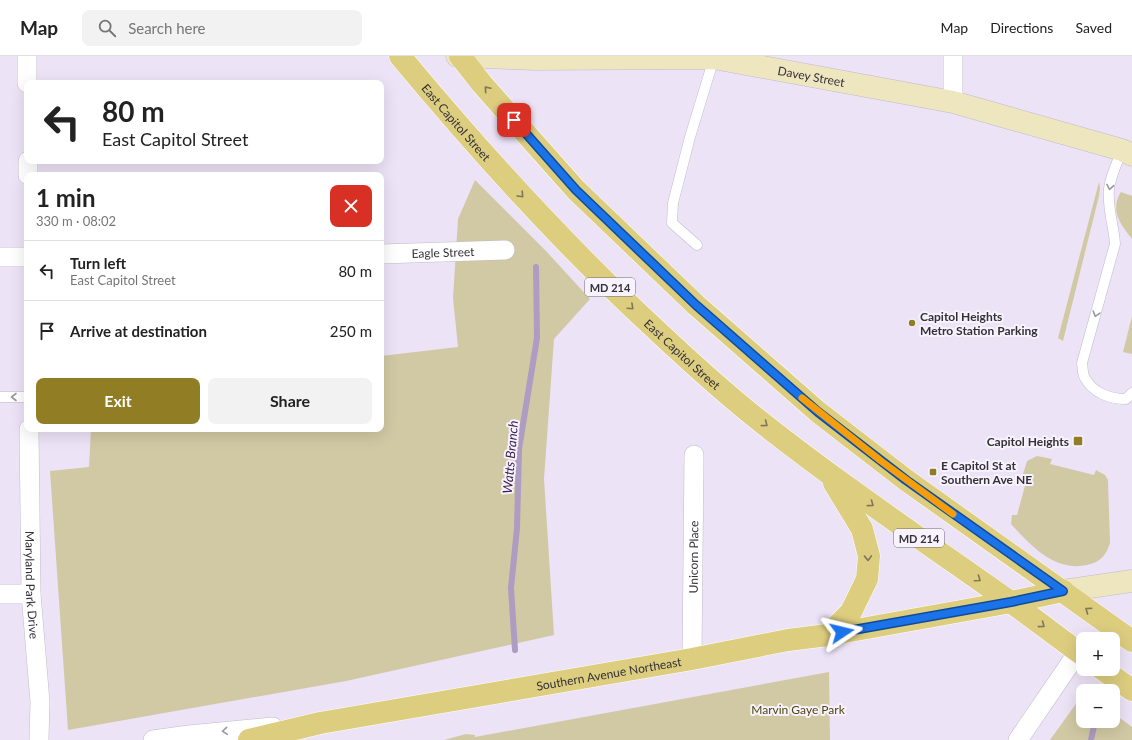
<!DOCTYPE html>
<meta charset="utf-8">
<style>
:root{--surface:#fff;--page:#f2f2f2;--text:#222;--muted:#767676;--line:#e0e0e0;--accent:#907d24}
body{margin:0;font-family:Lato,sans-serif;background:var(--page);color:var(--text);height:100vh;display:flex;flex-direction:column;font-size:15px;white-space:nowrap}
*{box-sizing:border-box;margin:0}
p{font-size:13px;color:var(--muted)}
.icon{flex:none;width:22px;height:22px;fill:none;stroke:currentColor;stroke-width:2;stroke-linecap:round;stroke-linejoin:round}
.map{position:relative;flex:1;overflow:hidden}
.side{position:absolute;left:24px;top:116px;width:360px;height:260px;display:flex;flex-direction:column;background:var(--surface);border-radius:8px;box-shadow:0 4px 16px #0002}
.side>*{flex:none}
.top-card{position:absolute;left:24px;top:24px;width:360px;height:84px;border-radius:8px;box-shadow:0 4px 16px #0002;background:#fff;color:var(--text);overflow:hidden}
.controls{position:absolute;left:1076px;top:576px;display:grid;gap:8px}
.controls a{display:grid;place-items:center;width:44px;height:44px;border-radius:8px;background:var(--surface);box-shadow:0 4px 16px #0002;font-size:20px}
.pin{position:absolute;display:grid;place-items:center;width:34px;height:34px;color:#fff;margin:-17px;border-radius:8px;box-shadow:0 2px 6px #0006}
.me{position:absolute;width:44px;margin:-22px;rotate:80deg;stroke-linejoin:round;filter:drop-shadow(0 0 3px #0008)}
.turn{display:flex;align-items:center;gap:14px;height:84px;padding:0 12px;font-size:18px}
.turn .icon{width:52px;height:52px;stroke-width:2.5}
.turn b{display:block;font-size:28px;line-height:34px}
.round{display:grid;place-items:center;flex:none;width:42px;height:42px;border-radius:8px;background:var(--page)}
.overview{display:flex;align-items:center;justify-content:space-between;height:68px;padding:0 12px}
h1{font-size:24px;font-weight:700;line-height:30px}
.cta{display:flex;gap:8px;margin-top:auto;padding:8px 12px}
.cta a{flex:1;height:46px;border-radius:8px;background:var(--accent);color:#fff;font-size:16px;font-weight:700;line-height:46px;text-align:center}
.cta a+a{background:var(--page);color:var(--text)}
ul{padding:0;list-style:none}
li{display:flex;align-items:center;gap:12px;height:60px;padding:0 12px;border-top:1px solid var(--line)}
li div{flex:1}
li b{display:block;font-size:15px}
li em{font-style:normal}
header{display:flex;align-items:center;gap:24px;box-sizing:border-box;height:56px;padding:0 20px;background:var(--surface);border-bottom:1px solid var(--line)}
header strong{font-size:19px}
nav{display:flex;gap:22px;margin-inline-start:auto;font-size:14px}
.search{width:280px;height:36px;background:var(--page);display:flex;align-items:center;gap:10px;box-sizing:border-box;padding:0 14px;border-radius:8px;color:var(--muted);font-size:15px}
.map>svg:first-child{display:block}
.green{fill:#d1c9a4}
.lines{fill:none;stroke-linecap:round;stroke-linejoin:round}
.stream{stroke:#af9cc2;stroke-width:6}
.lane-casing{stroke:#c2bacb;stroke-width:11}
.street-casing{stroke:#c2bacb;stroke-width:20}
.secondary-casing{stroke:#c2bacb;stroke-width:23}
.primary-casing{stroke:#fff;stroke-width:23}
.lane{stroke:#fff;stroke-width:10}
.street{stroke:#fff;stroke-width:19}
.secondary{stroke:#eee6bf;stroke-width:22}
.primary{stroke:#dccd7f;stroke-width:22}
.oneway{stroke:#807758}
.oneway2{stroke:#9a989c}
.route-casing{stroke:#114b97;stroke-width:10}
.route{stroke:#1a73e8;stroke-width:7}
.slow{stroke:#f59e0b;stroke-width:7}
.poi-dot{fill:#907d24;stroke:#f8f2fd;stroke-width:1.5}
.labels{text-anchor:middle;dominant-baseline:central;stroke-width:4;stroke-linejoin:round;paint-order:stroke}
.shield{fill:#f8f2fd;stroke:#6f6b73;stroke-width:1}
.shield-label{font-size:11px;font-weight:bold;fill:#343138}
.street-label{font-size:12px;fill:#343138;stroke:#f8f2fd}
.poi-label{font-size:12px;font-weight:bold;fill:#343138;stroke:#f8f2fd;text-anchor:start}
.park-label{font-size:12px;fill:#504512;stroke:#f8f2fd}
.water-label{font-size:13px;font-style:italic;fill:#3c2252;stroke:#f8f2fd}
</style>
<header>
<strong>Map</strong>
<div class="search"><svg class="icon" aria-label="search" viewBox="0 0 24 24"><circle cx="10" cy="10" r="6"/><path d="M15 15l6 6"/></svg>Search here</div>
<nav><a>Map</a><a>Directions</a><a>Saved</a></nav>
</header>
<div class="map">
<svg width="1132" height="684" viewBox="0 0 1132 684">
<rect width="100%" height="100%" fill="#ece3f6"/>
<path class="green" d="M 475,124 L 546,195 L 590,243 L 554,283 L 544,423 L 554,579 L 346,625 L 68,674 L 50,415 L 89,411 L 91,373 L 381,373 L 381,300 L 458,291 L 453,242 L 458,163 Z
M 1099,126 L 1100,132 L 1099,140 L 1063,285 L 1058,282 Z
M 1121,136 L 1132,140 L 1132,183 C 1123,171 1113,160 1117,145 C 1118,141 1119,139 1121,136 Z
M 1132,260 L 1132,298 L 1123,296 Z
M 1037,400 L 1052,403 L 1050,408 L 1094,419 L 1096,414 L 1105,419 L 1108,424 L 1110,487 C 1106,500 1100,506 1087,509 C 1055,516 1030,489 1011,468 L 1012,459 L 1017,459 L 1028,419 L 1023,418 L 1027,405 Z
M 829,616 L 830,684 L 444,684 L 466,678 L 475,679 L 475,681 Z
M 1083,638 L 1083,665 L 1113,665 L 1113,657 L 1132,671 L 1132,684 L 1050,684 Z"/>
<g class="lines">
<path class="stream" d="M 515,594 L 511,532 L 517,472 L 519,393 L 537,282 L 536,211
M 1091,684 L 1094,670"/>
<g class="lane-casing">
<path id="lane" d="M 1122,94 C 1118,105 1110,121 1109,133 C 1107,152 1114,170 1115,188 L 1082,307 C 1083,311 1082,318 1085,322 C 1093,337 1110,343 1126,343 L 1132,337
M 697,189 L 672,167 L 673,147 L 690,81 L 714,2
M 0,341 L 27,341"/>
</g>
<g class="street-casing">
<g id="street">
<path d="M 27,0 L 27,27"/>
<path d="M 953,46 L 953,0"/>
<path d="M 28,105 L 28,119"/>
<path id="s1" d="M 381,198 L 505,194"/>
<path d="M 0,201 L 27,201"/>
<path id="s2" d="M 29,373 L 31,538 L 40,646 L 39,684"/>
<path d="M 0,538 L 31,538"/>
<path id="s3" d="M 692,603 L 694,399"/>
<path d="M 153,684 L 189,679 L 273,671"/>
<path d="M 1018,684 L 1078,596"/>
</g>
</g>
<g class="secondary-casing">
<g id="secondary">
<path id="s4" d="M 457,0 L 535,3 L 714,2 L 953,46 L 1122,94 L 1132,99"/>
<path d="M 1063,535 L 1132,525"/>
</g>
</g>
<g class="primary-casing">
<g id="primary">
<path id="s5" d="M 400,0 C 479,95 562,187 653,271 C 687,303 721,334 756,362 C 838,427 924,485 1009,545 C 1034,562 1058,582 1083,599"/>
<path d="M 460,0 L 482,28 L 576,134 L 696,249 L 818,356 L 906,424 L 1132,585"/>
<path d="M 828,579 L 851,556 L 867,523 L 869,500 L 862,473 L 834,427"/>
<path d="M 1102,613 L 1132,634"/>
<path id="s6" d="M 249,684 L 320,667 L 692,603 L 788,584 L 828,579 L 1011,546 L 1063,535"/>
</g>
</g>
<use href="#lane" class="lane"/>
<use href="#street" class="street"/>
<use href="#secondary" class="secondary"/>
<use href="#primary" class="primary"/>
</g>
<defs><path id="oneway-chevron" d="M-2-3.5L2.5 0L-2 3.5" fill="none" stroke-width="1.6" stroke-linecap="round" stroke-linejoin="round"/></defs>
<g class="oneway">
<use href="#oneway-chevron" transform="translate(487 33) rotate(-131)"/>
<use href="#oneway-chevron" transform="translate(521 139) rotate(47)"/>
<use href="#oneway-chevron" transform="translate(631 251) rotate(43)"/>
<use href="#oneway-chevron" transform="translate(765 368) rotate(37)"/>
<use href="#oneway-chevron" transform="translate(871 448) rotate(36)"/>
<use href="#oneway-chevron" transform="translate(868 502) rotate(88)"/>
<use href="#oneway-chevron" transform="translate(978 523) rotate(35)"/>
<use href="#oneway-chevron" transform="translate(1088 554) rotate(-144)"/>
<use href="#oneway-chevron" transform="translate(1042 569) rotate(37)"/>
</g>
<g class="oneway2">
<use href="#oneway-chevron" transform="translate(1110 131) rotate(100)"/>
<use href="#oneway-chevron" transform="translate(1096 258) rotate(106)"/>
<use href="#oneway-chevron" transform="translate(14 341) rotate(180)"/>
<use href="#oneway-chevron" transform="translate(225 675) rotate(175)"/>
</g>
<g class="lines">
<g class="route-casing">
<path id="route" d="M 514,64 L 576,134 L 696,249 L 818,356 L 906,424 L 1063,535 L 1011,546 L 842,576"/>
</g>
<use href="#route" class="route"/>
<path class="slow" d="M 802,342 L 881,405 L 953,458"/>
</g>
<g class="poi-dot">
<circle cx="912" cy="267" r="4"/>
<rect x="1073" y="380" width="10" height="10" rx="2"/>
<rect x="929" y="412" width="8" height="8" rx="2"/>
</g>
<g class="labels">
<g class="shield">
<rect x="585" y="222" width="50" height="18" rx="3"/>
<rect x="894" y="473" width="50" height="18" rx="3"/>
</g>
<g class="shield-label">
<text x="610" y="231">MD 214</text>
<text x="919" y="482">MD 214</text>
</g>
<g class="street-label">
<text stroke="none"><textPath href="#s4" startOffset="356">Davey Street</textPath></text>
<text stroke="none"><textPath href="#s5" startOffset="87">East Capitol Street</textPath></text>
<text stroke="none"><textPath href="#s1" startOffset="62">Eagle Street</textPath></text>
<text stroke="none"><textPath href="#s5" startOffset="411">East Capitol Street</textPath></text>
<text stroke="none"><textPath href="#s3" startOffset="102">Unicorn Place</textPath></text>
<text stroke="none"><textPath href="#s2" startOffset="156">Maryland Park Drive</textPath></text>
<text stroke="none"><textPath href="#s6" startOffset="366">Southern Avenue Northeast</textPath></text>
</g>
<g class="poi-label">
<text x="920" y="260">Capitol Heights<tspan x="920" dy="14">Metro Station Parking</tspan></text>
<text x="1069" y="385" text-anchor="end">Capitol Heights</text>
<text x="941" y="409">E Capitol St at<tspan x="941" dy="14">Southern Ave NE</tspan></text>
</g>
<g class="park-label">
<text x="798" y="653">Marvin Gaye Park</text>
</g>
<g class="water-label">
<text transform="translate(510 401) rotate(-85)">Watts Branch</text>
</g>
</g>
</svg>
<div class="controls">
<a>+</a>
<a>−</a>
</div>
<div class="pin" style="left:514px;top:64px;background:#d93025"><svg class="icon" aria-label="arrive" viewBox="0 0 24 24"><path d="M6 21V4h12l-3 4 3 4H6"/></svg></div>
<svg class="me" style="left:842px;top:576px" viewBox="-20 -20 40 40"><path d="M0-17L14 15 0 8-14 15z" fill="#1a73e8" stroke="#fff" stroke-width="4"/></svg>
<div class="top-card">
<div class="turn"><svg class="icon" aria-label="left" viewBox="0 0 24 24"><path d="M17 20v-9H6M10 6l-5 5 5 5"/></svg><div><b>80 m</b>East Capitol Street</div></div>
</div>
<section class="side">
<div class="overview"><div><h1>1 min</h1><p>330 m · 08:02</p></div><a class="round" style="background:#d93025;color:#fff"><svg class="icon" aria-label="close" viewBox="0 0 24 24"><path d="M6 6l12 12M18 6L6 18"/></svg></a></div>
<ul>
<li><svg class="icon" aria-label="left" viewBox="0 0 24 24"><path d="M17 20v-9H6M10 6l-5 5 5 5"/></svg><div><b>Turn left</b><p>East Capitol Street</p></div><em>80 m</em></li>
<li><svg class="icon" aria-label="arrive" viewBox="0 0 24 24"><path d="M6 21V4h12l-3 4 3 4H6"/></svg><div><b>Arrive at destination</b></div><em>250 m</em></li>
</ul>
<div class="cta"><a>Exit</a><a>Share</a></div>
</section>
</div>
